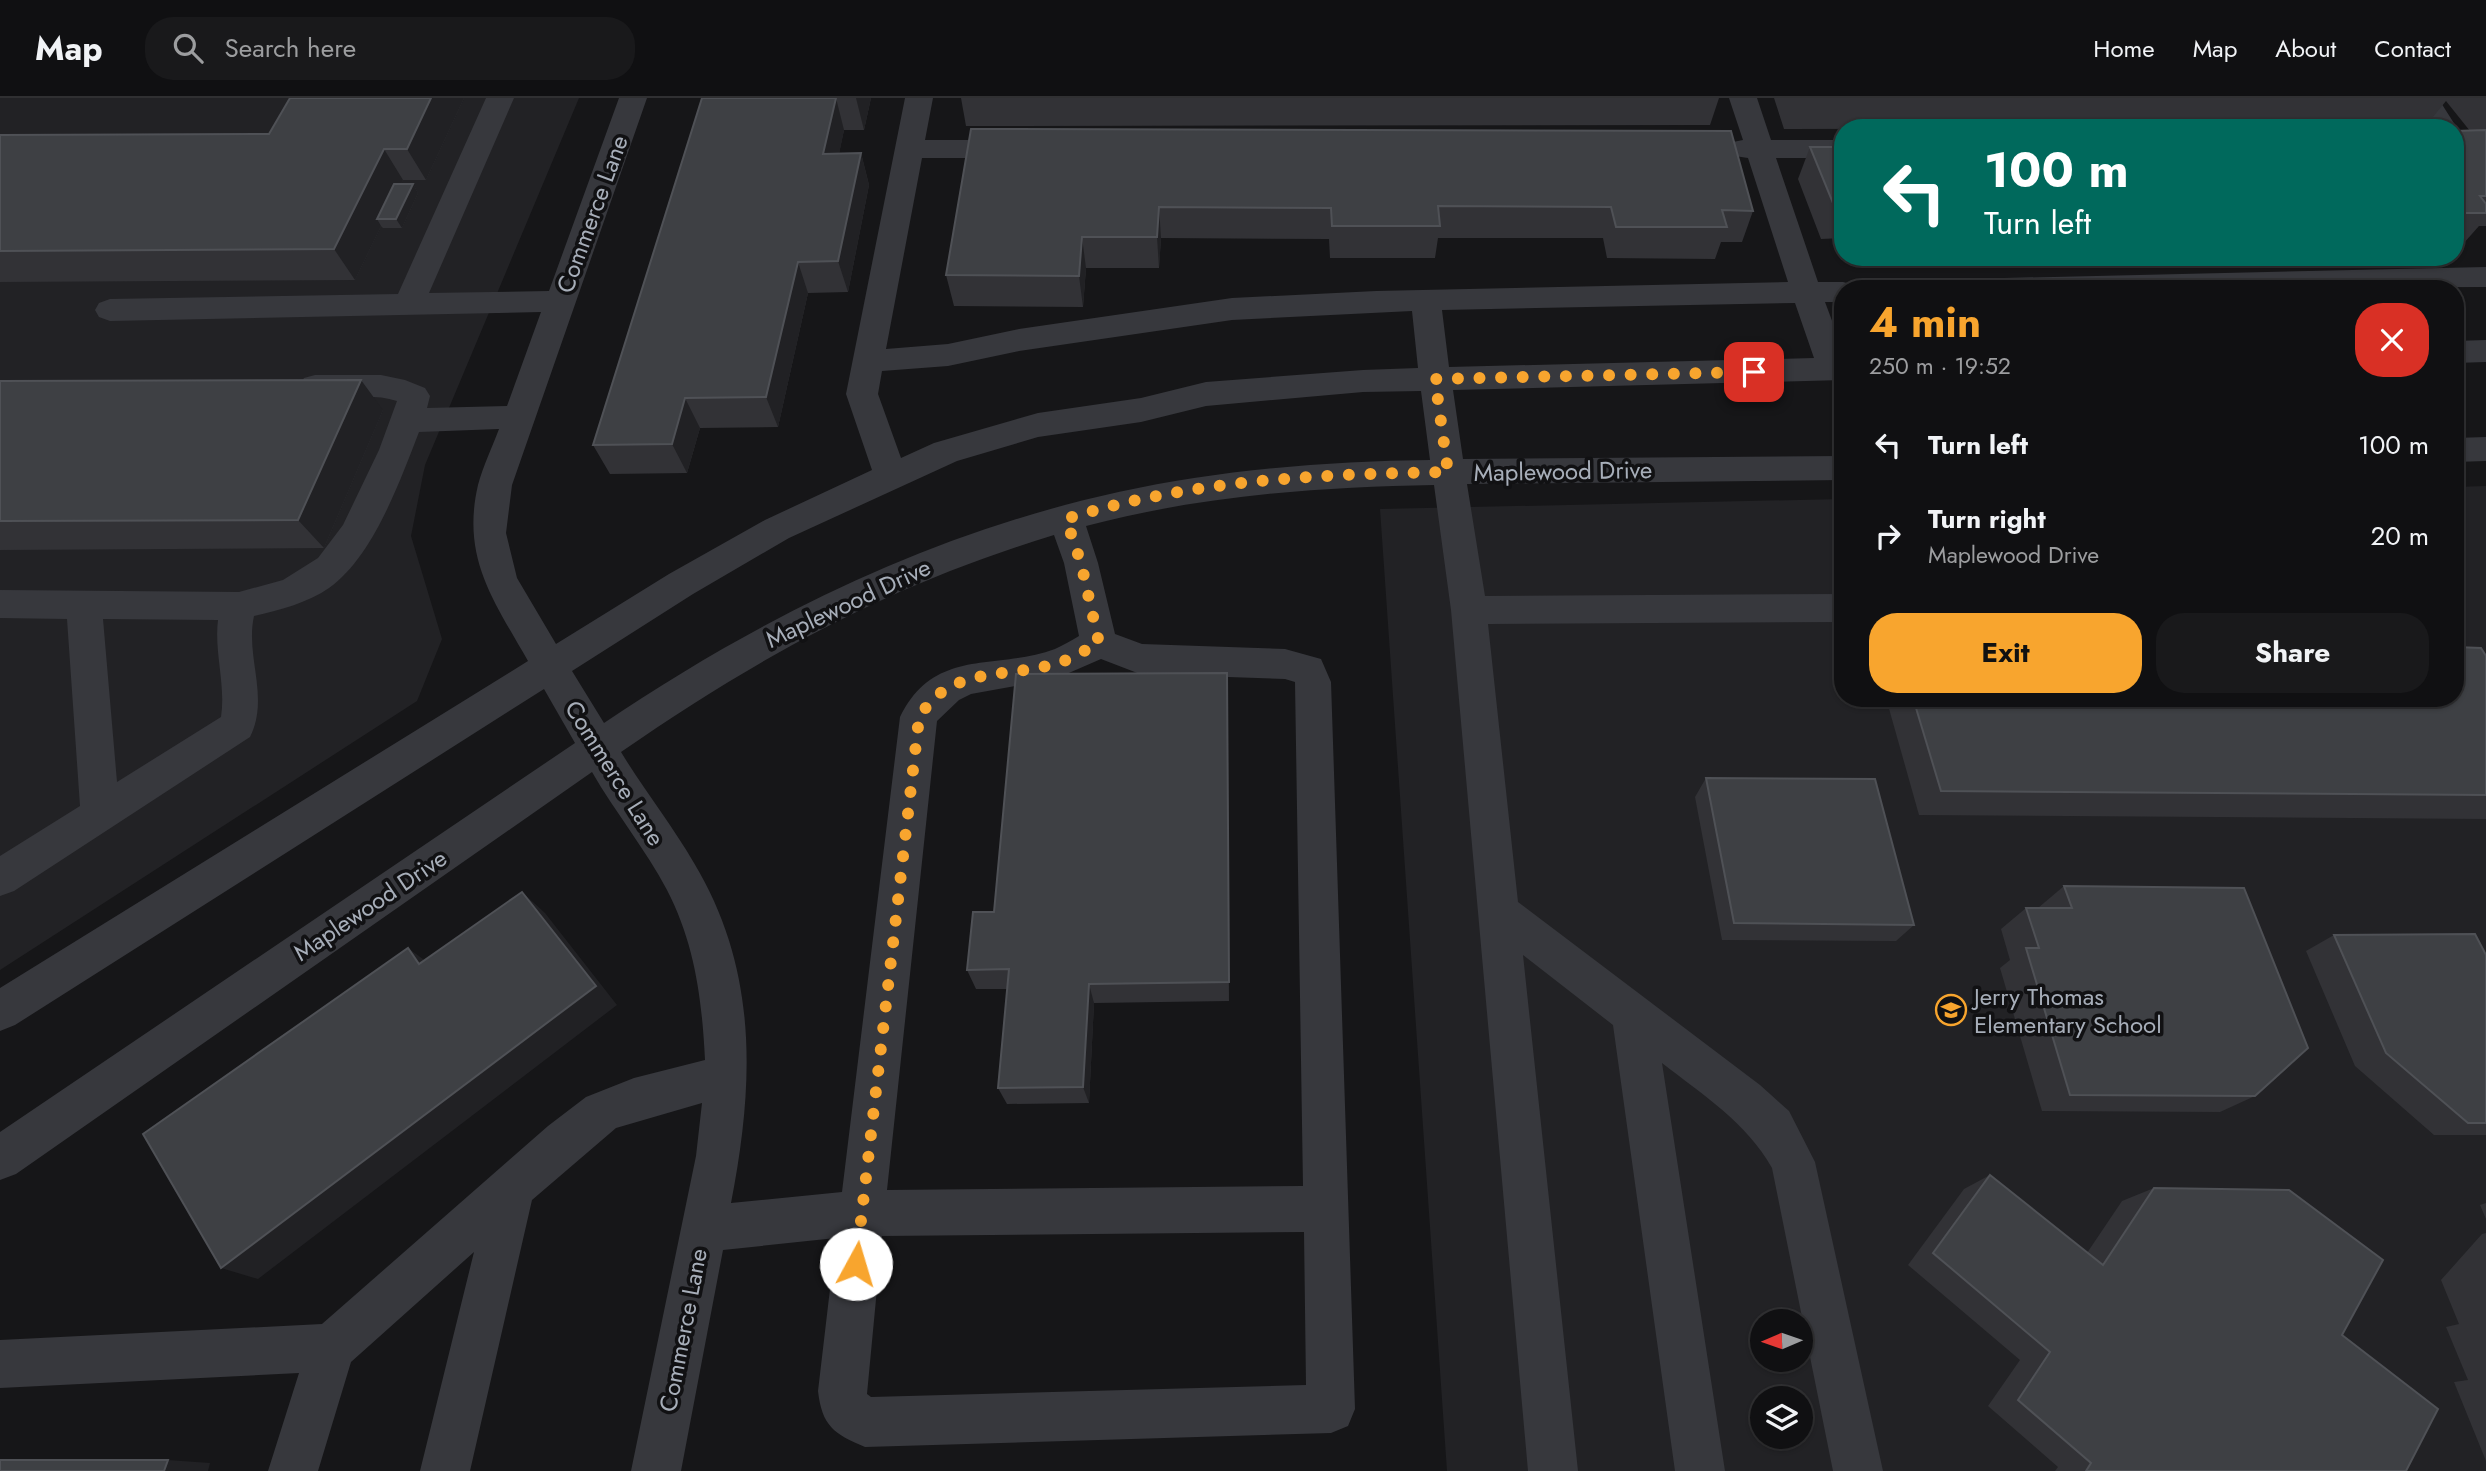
<!DOCTYPE html>
<meta charset="utf-8">
<style>
:root{--surface:#101012;--page:#19191b;--text:#f1f3f6;--muted:#9c9d9f;--line:#303032;--accent:#f8a52e}
body{margin:0;font-family:Jost,sans-serif;background:var(--page);color:var(--text);height:100vh;display:flex;flex-direction:column;font-size:26px;white-space:nowrap}
*{box-sizing:border-box;margin:0}
p{font-size:23px;color:var(--muted)}
.icon{flex:none;width:38px;height:38px;fill:none;stroke:currentColor;stroke-width:2;stroke-linecap:round;stroke-linejoin:round}
.map{position:relative;flex:1;overflow:hidden}
.drawer{position:absolute;left:1834px;top:182px;width:630px;height:427px;display:flex;flex-direction:column;background:var(--surface);border-radius:28px;box-shadow:0 2px 5px #0004,0 0 0 2px var(--line)}
.drawer>*{flex:none}
.top-card{position:absolute;left:1834px;top:21px;width:630px;height:147px;border-radius:28px;box-shadow:0 2px 5px #0004,0 0 0 2px var(--line);background:#00695c;color:#fff;overflow:hidden}
.needle{width:46px;rotate:268deg}
.tools{position:absolute;left:1750px;top:1211px;display:grid;gap:14px}
.tools a{display:grid;place-items:center;width:63px;height:63px;border-radius:50%;background:var(--surface);box-shadow:0 2px 5px #0004,0 0 0 2px var(--line);font-size:35px}
.pin{position:absolute;display:grid;place-items:center;width:60px;height:60px;color:#fff;margin:-30px;border-radius:14px;box-shadow:0 4px 10px #0006}
.me{position:absolute;width:77px;margin:-38px;rotate:6deg;stroke-linejoin:round;filter:drop-shadow(0 0 5px #0008)}
.turn{display:flex;align-items:center;gap:24px;height:147px;padding:0 35px;font-size:32px}
.turn .icon{width:91px;height:91px;stroke-width:2.5}
.turn b{display:block;font-size:49px;line-height:60px}
.round{display:grid;place-items:center;flex:none;width:74px;height:74px;border-radius:28px;background:var(--page)}
.headline{display:flex;align-items:center;justify-content:space-between;height:119px;padding:0 35px}
h1{font-size:42px;font-weight:700;line-height:52px;color:var(--accent)}
.cta{display:flex;gap:14px;margin-top:auto;padding:14px 35px}
.cta a{flex:1;height:80px;border-radius:28px;background:var(--accent);color:#111;font-size:28px;font-weight:700;line-height:80px;text-align:center}
.cta a+a{background:var(--page);color:var(--text)}
ul{padding:0;list-style:none}
li{display:flex;align-items:center;gap:21px;height:91px;padding:0 35px}
li div{flex:1}
li b{display:block;font-size:26px}
li em{font-style:normal}
header{display:flex;align-items:center;gap:42px;box-sizing:border-box;height:98px;padding:0 35px;background:var(--surface);border-bottom:2px solid var(--line)}
header strong{font-size:33px}
nav{display:flex;gap:38px;margin-inline-start:auto;font-size:24px}
.search{width:490px;height:63px;background:var(--page);display:flex;align-items:center;gap:18px;box-sizing:border-box;padding:0 24px;border-radius:28px;color:var(--muted);font-size:26px}
.map>svg:first-child{display:block}
.built{fill:#222225;fill-rule:evenodd}
.lines{fill:none;stroke-linecap:round;stroke-linejoin:round}
.minor{fill:#37383d;fill-rule:evenodd}
.wall{fill:#323236}
.shaded-wall{fill:#212124}
.building{fill:#3e4044;stroke:#4f5156;stroke-width:2}
.route{stroke:#f8a52e;stroke-width:12;stroke-dasharray:0 21.6}
.labels{text-anchor:middle;dominant-baseline:central;stroke-width:7;stroke-linejoin:round;paint-order:stroke}
.street-label{font-size:24px;fill:#a7aeb9;stroke:#111113}
.poi-label{font-size:24px;fill:#a7aeb9;stroke:#111113;text-anchor:start}
</style>
<header>
<strong>Map</strong>
<div class="search"><svg class="icon" aria-label="search" viewBox="0 0 24 24"><circle cx="10" cy="10" r="6"/><path d="M15 15l6 6"/></svg>Search here</div>
<nav><a>Home</a><a>Map</a><a>About</a><a>Contact</a></nav>
</header>
<div class="map">
<svg width="2486" height="1373" viewBox="0 0 2486 1373">
<rect width="100%" height="100%" fill="#161618"/>
<path class="built" d="M 0,0 L 579,0 L 425,367 L 411,438 L 442,541 L 417,603 L 0,872 Z
M 2486,388 L 2486,1373 L 1447,1373 L 1380,411 L 1843,401 L 1843,600 L 2455,600 L 2455,389 ZM 1762,1223 L 1801,1223 L 1801,1262 L 1762,1262 ZM 1762,1300 L 1801,1300 L 1801,1339 L 1762,1339 Z"/>
<g class="lines">
<path class="minor" d="M 486,0 L 514,0 L 429,195 L 549,193 L 619,0 L 647,0 L 512,387 L 506,435 L 517,480 L 556,546 L 669,476 L 765,422 L 872,372 L 846,296 L 905,0 L 933,0 L 925,42 L 1020,42 L 1030,45 L 1034,51 L 1030,57 L 1020,60 L 922,60 L 886,251 L 948,246 L 1019,231 L 1232,200 L 1376,193 L 1788,184 L 1748,60 L 1728,57 L 1724,51 L 1728,45 L 1743,42 L 1729,0 L 1757,0 L 1771,42 L 1843,42 L 1843,60 L 1776,60 L 1818,184 L 1843,184 L 1854,187 L 1856,191 L 1843,191 L 1843,204 L 1825,204 L 1843,252 L 1843,282 L 1453,292 L 1463,361 L 1843,358 L 1843,382 L 1467,386 L 1485,498 L 1843,496 L 1843,524 L 1488,526 L 1518,804 L 1760,987 L 1789,1013 L 1815,1064 L 1883,1373 L 1833,1373 L 1772,1070 C 1746,1024 1703,997 1662,965 L 1725,1373 L 1675,1373 L 1613,927 L 1523,857 L 1578,1373 L 1528,1373 L 1451,512 L 1434,387 C 1317,389 1199,398 1086,428 L 1098,465 L 1115,536 L 1142,546 L 1285,551 L 1321,561 L 1331,584 L 1355,1311 L 1348,1328 L 1331,1335 L 865,1349 C 834,1336 822,1328 818,1293 L 836,1140 L 723,1152 L 681,1373 L 631,1373 L 696,1058 L 702,1005 L 616,1030 L 532,1102 L 470,1373 L 420,1373 L 474,1154 L 351,1264 L 318,1373 L 268,1373 L 299,1275 L 0,1290 L 0,1242 L 322,1226 L 548,1028 L 586,999 L 634,980 L 705,962 C 702,902 695,846 667,792 C 646,752 615,714 592,674 L 16,1076 L 0,1082 L 0,1034 L 575,645 L 544,591 L 15,927 L 0,933 L 0,890 L 528,563 C 494,503 461,460 478,387 C 483,368 492,350 499,331 L 419,334 C 400,383 373,459 329,490 C 308,505 279,512 254,518 C 245,559 270,599 250,639 L 14,793 L 0,798 L 0,758 L 80,708 L 67,521 L 0,520 L 0,492 L 239,494 L 283,482 L 318,460 L 343,427 L 379,352 L 397,303 C 367,293 334,305 304,296 L 299,288 L 304,280 L 315,277 L 381,277 L 405,282 L 425,290 L 430,298 L 427,310 L 507,308 L 541,214 L 110,223 L 99,219 L 95,212 L 99,205 L 110,201 L 398,196 ZM 1795,205 L 1814,260 L 1449,269 L 1442,212 ZM 1412,213 L 1418,270 L 1363,272 L 1206,284 L 1141,300 L 1038,315 L 934,345 L 901,360 L 878,296 L 882,273 L 948,268 L 1019,253 L 1232,222 ZM 1421,293 L 1430,362 C 1351,363 1272,368 1194,380 C 978,413 783,504 604,625 L 572,573 L 693,496 L 789,440 L 957,363 L 1038,339 L 1141,324 L 1206,308 L 1363,294 ZM 1054,437 L 1064,465 L 1079,538 C 1072,542 1064,547 1055,551 C 997,573 935,548 900,619 L 842,1094 L 731,1105 C 754,987 759,873 694,765 C 672,727 644,692 621,654 C 761,557 890,487 1054,437 ZM 103,521 L 218,522 C 214,554 226,587 221,619 L 117,684 ZM 1101,561 L 1140,576 L 1285,581 L 1295,584 L 1303,1088 L 887,1092 L 937,623 L 959,602 L 971,596 L 1055,581 ZM 1304,1134 L 1306,1287 L 871,1299 L 867,1296 L 882,1138 Z
M 2410,0 L 2438,0 L 2457,30 L 2455,32 L 2455,30 L 2429,30 Z
M 2486,169 L 2486,189 L 1948,191 L 1952,184 L 1963,181 Z
M 2486,242 L 2486,264 L 2455,265 L 2455,243 Z
M 2486,339 L 2486,363 L 2455,364 L 2455,340 Z"/>
</g>
<path class="wall" d="M 290,0 L 464,0 L 426,82 L 403,82 L 401,86 L 413,86 L 418,95 L 402,130 L 383,130 L 381,128 L 355,182 L 0,184 L 0,37 L 269,36 Z
M 702,0 L 871,0 L 864,32 L 844,32 L 839,55 L 861,55 L 869,87 L 848,194 L 808,195 L 778,329 L 700,330 L 687,375 L 610,376 L 593,347 Z
M 961,0 L 1719,0 L 1710,27 L 966,28 Z
M 1774,0 L 2486,0 L 2486,128 L 2479,128 L 2463,146 L 2455,146 L 2455,33 L 2470,33 L 2446,3 L 2424,30 L 1784,31 Z
M 971,31 L 1753,113 L 1742,144 L 1721,144 L 1715,161 L 1607,160 L 1603,140 L 1438,140 L 1435,160 L 1330,160 L 1329,141 L 1161,140 L 1159,170 L 1086,170 L 1083,209 L 954,208 L 946,177 Z
M 1810,49 L 1843,49 L 1843,140 L 1821,141 L 1798,81 Z
M 0,283 L 383,312 L 324,450 L 0,452 Z
M 2486,558 L 2486,721 L 1919,717 L 1886,600 L 2455,600 Z
M 1227,575 L 1229,903 L 1094,905 L 1089,1005 L 1007,1006 L 998,990 L 1007,891 L 976,891 L 967,872 L 994,814 Z
M 1706,680 L 1914,827 L 1896,843 L 1722,842 L 1695,699 Z
M 2064,788 L 2255,998 L 2220,1014 L 2042,1013 L 2000,870 L 2010,862 L 2001,831 L 2026,810 L 2038,810 Z
M 2334,837 L 2486,857 L 2486,1037 L 2434,1037 L 2355,968 L 2306,853 Z
M 1990,1077 L 2087,1155 L 2122,1103 L 2154,1090 L 2342,1237 L 2406,1373 L 2055,1373 L 2058,1369 L 1988,1308 L 2020,1262 L 1908,1167 L 1964,1091 Z
M 2486,1105 L 2486,1121 L 2480,1107 Z
M 2486,1135 L 2486,1363 L 2454,1284 L 2468,1282 L 2446,1229 L 2459,1226 L 2441,1182 L 2482,1136 Z"/>
<path class="shaded-wall" d="M 431,0 L 464,0 L 426,82 L 407,51 Z
M 836,0 L 844,32 L 833,87 L 823,56 Z
M 856,0 L 871,0 L 864,32 Z
M 384,51 L 403,82 L 385,121 L 377,121 L 381,128 L 355,182 L 334,151 Z
M 861,55 L 869,87 L 848,194 L 838,163 Z
M 413,86 L 418,95 L 402,130 L 396,121 Z
M 1159,109 L 1161,140 L 1159,170 L 1157,139 Z
M 1082,139 L 1086,170 L 1083,209 L 1079,178 Z
M 798,164 L 808,195 L 778,329 L 766,299 Z
M 361,282 L 383,312 L 324,450 L 298,422 Z
M 685,300 L 700,330 L 687,375 L 672,346 Z
M 522,794 L 545,815 L 617,907 L 258,1181 L 221,1170 Z
M 408,850 L 435,870 L 419,866 Z
M 1089,886 L 1094,905 L 1089,1005 L 1083,989 Z
M 168,1362 L 210,1365 L 208,1373 L 164,1373 Z"/>
<path class="building" d="M 290,0 L 431,0 L 407,51 L 384,51 L 334,151 L 0,153 L 0,37 L 269,36 Z
M 702,0 L 836,0 L 823,56 L 861,55 L 838,163 L 798,164 L 766,299 L 685,300 L 672,346 L 593,347 Z
M 971,31 L 1731,33 L 1753,113 L 1722,112 L 1727,129 L 1616,129 L 1611,109 L 1438,108 L 1440,128 L 1332,128 L 1331,110 L 1159,109 L 1157,139 L 1082,139 L 1079,178 L 946,177 Z
M 2486,32 L 2486,98 L 2480,98 L 2486,106 L 2486,115 L 2455,115 L 2455,33 Z
M 1810,49 L 1843,49 L 1843,109 L 1835,110 Z
M 394,86 L 413,86 L 396,121 L 377,121 Z
M 361,282 L 298,422 L 0,423 L 0,283 Z
M 2455,549 L 2481,550 L 2486,558 L 2486,697 L 1941,693 L 1913,600 L 2455,600 Z
M 1227,575 L 1229,884 L 1089,886 L 1083,989 L 998,990 L 1009,871 L 967,872 L 973,814 L 994,814 L 1016,576 Z
M 1706,680 L 1875,681 L 1914,827 L 1734,825 Z
M 2064,788 L 2244,790 L 2308,950 L 2255,998 L 2070,997 L 2026,850 L 2039,850 L 2026,810 L 2072,810 Z
M 522,794 L 596,888 L 221,1170 L 143,1036 L 408,850 L 419,866 Z
M 2475,836 L 2486,857 L 2486,1025 L 2468,1025 L 2386,955 L 2334,837 Z
M 1990,1077 L 2103,1167 L 2154,1090 L 2289,1092 L 2383,1162 L 2342,1237 L 2438,1311 L 2406,1373 L 2086,1373 L 2091,1365 L 2018,1302 L 2050,1254 L 1933,1155 Z
M 0,1362 L 168,1362 L 164,1373 L 0,1373 Z"/>
<g class="lines">
<path class="route" d="M 856,1166 L 919,620 C 948,568 1006,580 1055,566 C 1070,562 1085,552 1099,545 L 1081,465 L 1066,421 C 1188,382 1320,376 1448,374 L 1435,281 L 1754,274"/>
</g>
<defs>
<g id="school-ring" transform="scale(1.575)"><circle r="9.5" fill="#111113" stroke="#f8a52e" stroke-width="1.5"/><path d="M0-5L7-2L0 1L-7-2ZM-4 1L0 2.5L4 1V4Q0 6-4 4Z" fill="#f8a52e"/></g>
</defs>
<g fill-rule="evenodd">
<use href="#school-ring" x="1951" y="912"/>
</g>
<g class="labels">
<g class="street-label">
<text transform="translate(592 116) rotate(-70)">Commerce Lane</text>
<text transform="translate(1563 373) rotate(-1)">Maplewood Drive</text>
<text transform="translate(848 505) rotate(-25)">Maplewood Drive</text>
<text transform="translate(615 675) rotate(58)">Commerce Lane</text>
<text transform="translate(370 807) rotate(-34)">Maplewood Drive</text>
<text transform="translate(683 1232) rotate(-79)">Commerce Lane</text>
</g>
<g class="poi-label">
<text x="1974" y="898">Jerry Thomas<tspan x="1974" dy="28">Elementary School</tspan></text>
</g>
</g>
</svg>
<div class="tools">
<a><svg class="needle" viewBox="-14 -14 28 28"><path d="M0-13l5 13h-10z" fill="#e53935"/><path d="M0 13l5-13h-10z" fill="#9c9d9f"/></svg></a>
<a><svg class="icon" aria-label="layers" viewBox="0 0 24 24"><path d="M12 4l9 5-9 5-9-5zM3 14l9 5 9-5"/></svg></a>
</div>
<div class="pin" style="left:1754px;top:274px;background:#d93025"><svg class="icon" aria-label="arrive" viewBox="0 0 24 24"><path d="M6 21V4h12l-3 4 3 4H6"/></svg></div>
<svg class="me" style="left:856px;top:1166px" viewBox="-20 -20 40 40"><circle r="19" fill="#fff"/><path d="M0-13L10 11 0 6-10 11z" fill="#f8a52e"/></svg>
<div class="top-card">
<div class="turn"><svg class="icon" aria-label="left" viewBox="0 0 24 24"><path d="M17 20v-9H6M10 6l-5 5 5 5"/></svg><div><b>100 m</b>Turn left</div></div>
</div>
<section class="drawer">
<div class="headline"><div><h1>4 min</h1><p>250 m · 19:52</p></div><a class="round" style="background:#d93025;color:#fff"><svg class="icon" aria-label="close" viewBox="0 0 24 24"><path d="M6 6l12 12M18 6L6 18"/></svg></a></div>
<ul>
<li><svg class="icon" aria-label="left" viewBox="0 0 24 24"><path d="M17 20v-9H6M10 6l-5 5 5 5"/></svg><div><b>Turn left</b></div><em>100 m</em></li>
<li><svg class="icon" aria-label="right" viewBox="0 0 24 24"><path d="M7 20v-9h11M14 6l5 5-5 5"/></svg><div><b>Turn right</b><p>Maplewood Drive</p></div><em>20 m</em></li>
</ul>
<div class="cta"><a>Exit</a><a>Share</a></div>
</section>
</div>
